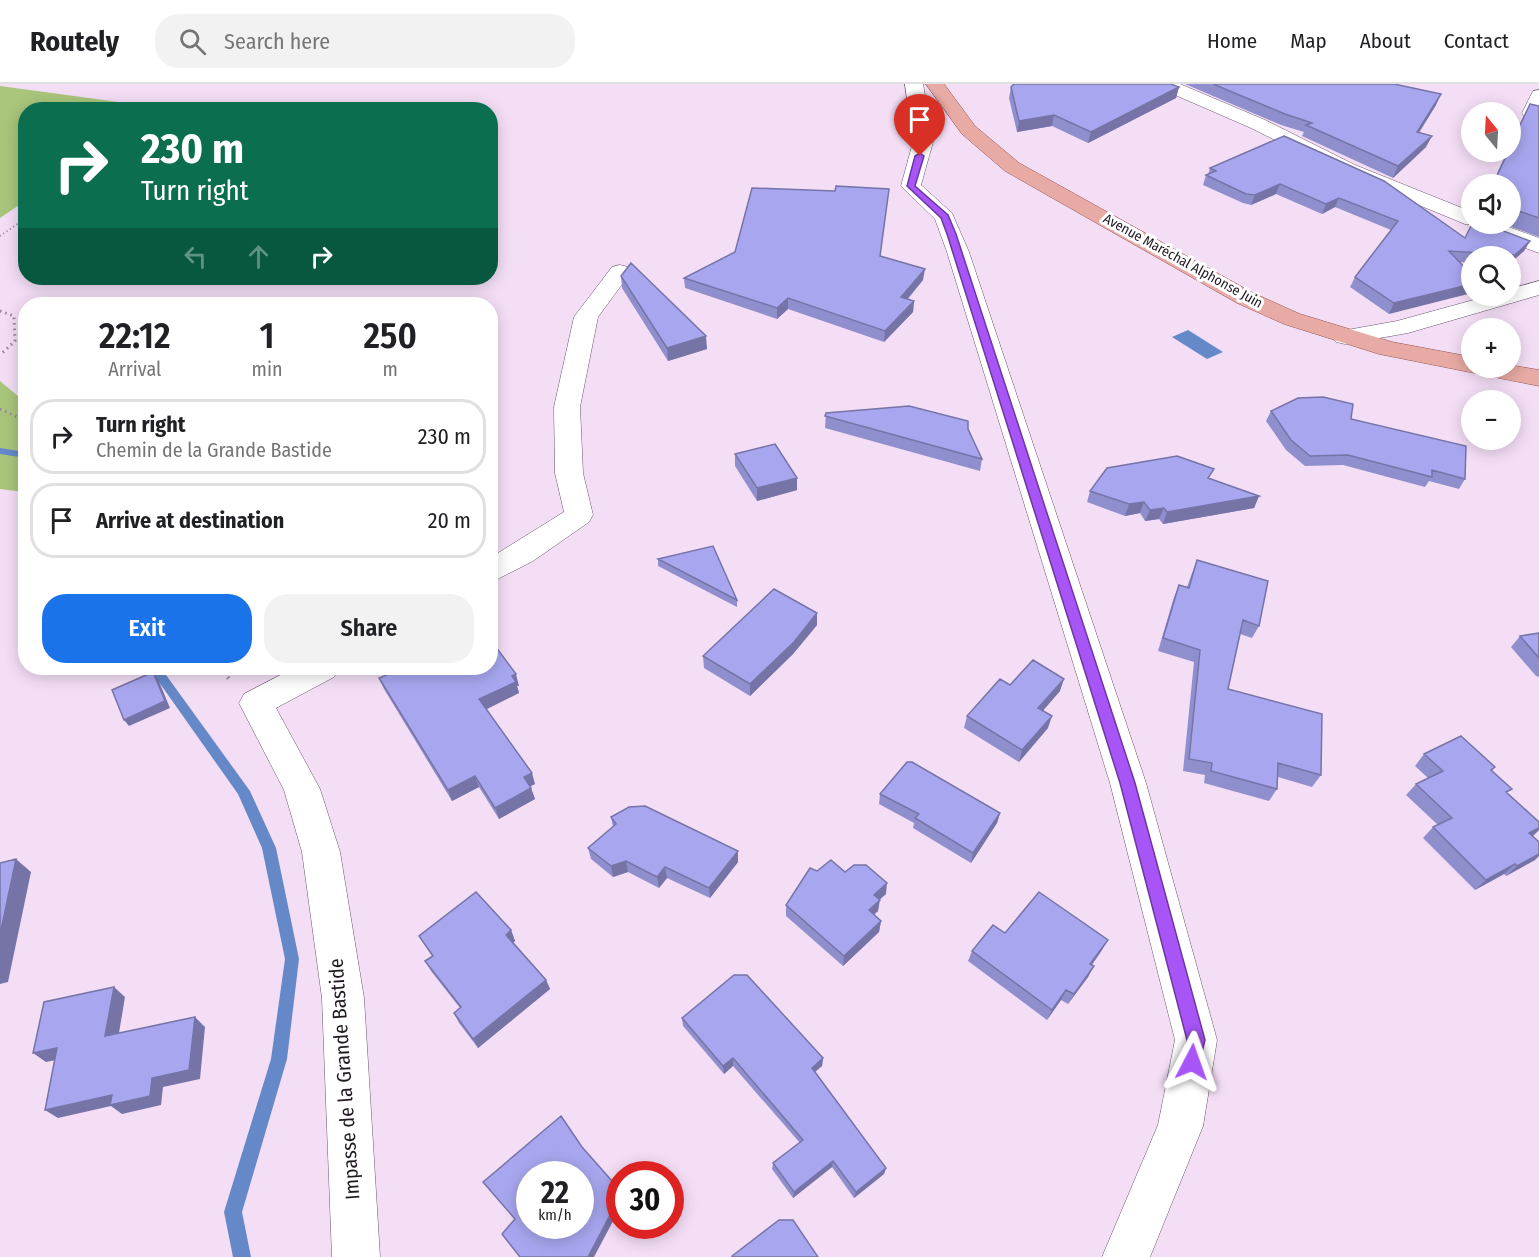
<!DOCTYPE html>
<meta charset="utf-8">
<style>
:root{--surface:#fff;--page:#f2f2f2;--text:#202124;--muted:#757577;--line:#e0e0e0;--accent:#1a73e8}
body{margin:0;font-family:"Fira Sans Condensed",sans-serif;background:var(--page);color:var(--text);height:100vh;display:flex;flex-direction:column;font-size:22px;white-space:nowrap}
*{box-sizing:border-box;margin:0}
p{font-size:20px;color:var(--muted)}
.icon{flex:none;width:33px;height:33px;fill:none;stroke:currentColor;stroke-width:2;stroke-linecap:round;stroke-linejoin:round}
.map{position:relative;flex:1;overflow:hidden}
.drawer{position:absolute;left:18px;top:213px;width:480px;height:378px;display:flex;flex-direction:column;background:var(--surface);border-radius:24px;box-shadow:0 3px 15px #0003}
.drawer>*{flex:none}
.hud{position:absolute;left:18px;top:18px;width:480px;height:183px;border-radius:24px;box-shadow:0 3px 15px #0003;background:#0b6e4f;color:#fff;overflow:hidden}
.needle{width:39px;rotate:342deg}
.fabs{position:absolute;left:1461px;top:18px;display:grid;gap:12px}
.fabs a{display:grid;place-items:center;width:60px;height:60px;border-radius:50%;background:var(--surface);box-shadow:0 3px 15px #0003;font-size:30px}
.speed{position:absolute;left:516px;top:1077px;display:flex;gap:12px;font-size:30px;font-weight:700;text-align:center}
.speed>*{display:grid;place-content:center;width:78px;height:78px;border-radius:50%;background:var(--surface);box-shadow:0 3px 15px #0003;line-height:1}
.speed small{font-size:15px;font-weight:400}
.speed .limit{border:9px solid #d22;background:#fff;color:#111}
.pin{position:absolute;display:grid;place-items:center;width:51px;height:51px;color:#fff;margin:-62px -26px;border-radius:50% 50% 50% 0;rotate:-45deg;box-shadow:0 0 6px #0007}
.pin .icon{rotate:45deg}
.me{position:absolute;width:66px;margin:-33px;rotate:4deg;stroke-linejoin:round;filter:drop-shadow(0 0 4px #0008)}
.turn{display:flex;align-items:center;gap:21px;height:126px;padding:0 24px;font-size:27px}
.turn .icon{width:78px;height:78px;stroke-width:2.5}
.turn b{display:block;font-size:42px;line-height:51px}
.lanes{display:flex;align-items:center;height:57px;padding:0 24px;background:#0003;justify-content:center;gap:30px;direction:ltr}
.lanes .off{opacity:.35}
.eta{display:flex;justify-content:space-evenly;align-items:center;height:102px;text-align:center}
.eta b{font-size:36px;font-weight:600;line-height:42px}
.action{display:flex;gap:12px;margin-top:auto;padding:12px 24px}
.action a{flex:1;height:69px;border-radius:24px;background:var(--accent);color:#fff;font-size:24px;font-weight:600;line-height:69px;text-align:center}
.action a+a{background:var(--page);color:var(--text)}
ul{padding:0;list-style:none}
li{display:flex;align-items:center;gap:18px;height:75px;margin:0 12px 9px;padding:0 12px;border:3px solid var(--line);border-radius:24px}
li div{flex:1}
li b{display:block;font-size:22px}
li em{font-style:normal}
header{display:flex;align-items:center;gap:36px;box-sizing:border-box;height:84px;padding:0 30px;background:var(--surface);border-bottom:2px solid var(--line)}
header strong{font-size:28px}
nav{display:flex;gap:33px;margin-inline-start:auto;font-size:21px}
.search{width:420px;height:54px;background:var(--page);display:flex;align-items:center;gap:15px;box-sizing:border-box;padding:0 21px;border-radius:24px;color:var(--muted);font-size:22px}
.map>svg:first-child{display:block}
.forest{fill:#a9c57b}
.water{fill:#6589c8}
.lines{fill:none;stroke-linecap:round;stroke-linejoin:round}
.stream{fill:#6589c8;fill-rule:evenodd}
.minor-casing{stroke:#68566a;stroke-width:1}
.major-casing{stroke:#975350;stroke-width:1}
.path-far2{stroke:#958697;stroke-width:2;stroke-dasharray:1 3;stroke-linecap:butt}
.path-far1{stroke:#958697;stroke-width:3;stroke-dasharray:1.5 4;stroke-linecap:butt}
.path{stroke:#958697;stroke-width:4;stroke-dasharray:1.5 4.5;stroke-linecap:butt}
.minor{fill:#fff;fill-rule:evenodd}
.major{fill:#e7aaa4;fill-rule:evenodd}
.wall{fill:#908fce}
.shaded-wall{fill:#7674a7}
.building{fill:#a8a6ef;stroke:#7674a7;stroke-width:1.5;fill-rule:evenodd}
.route{fill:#a855f7;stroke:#6d37a1;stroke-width:1.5}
.labels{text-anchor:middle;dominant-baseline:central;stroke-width:6;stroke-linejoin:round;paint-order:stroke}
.far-street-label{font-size:14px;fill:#211a22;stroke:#fff}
.near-street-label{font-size:20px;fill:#211a22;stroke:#fff}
</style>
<header>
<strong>Routely</strong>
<div class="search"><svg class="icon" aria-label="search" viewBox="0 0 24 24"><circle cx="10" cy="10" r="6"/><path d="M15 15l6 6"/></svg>Search here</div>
<nav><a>Home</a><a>Map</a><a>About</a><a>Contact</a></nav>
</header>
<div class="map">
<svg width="1539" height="1173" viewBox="0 0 1539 1173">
<rect width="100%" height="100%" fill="#f4def6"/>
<path class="forest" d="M 0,2 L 163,24 L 26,26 L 25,117 L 0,134 Z
M 0,297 L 25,318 L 25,408 L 0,405 Z"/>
<path class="water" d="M 1188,246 L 1223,268 L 1207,275 L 1172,253 Z"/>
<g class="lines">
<path class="stream" d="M 0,364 L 26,368 L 26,374 L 0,370 Z
M 149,584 L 161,584 L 250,707 L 276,764 L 299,875 L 287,975 L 242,1128 L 251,1173 L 233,1173 L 224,1128 L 271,975 L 285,875 L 262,764 L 238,710 Z"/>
<g class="minor-casing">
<path id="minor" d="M 905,0 L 923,0 L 933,58 L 921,101 L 952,129 L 969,168 L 1146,699 L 1217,956 L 1203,1042 L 1150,1173 L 1102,1173 L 1158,1041 L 1175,956 L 1110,699 L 947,168 L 935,135 L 901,102 L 913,58 Z
M 1156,0 L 1180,0 L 1265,36 L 1355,81 L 1472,128 L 1472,140 L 1500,140 L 1539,154 L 1539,169 L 1479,147 L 1477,141 L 1465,140 L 1341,89 L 1251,44 L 1159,4 Z
M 1539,6 L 1539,31 L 1531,34 L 1525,33 L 1522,29 L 1533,7 Z
M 620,181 L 628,183 L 631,188 L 598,233 L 580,323 L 583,389 L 593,431 L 589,438 L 533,477 L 490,499 L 490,474 L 564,428 L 555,389 L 554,323 L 574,233 L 612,183 Z
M 1539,197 L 1539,211 L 1408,249 L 1345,260 L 1336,258 L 1333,253 L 1336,248 L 1397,237 L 1488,212 L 1510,212 L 1510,205 Z
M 294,584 L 338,584 L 334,593 L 276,624 L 320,705 L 340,768 L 364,914 L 380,1173 L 332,1173 L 322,914 L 302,768 L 284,706 L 239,619 L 244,610 Z"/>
</g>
<g class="major-casing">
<path id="major" d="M 926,0 L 944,0 L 975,42 L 1019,79 L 1253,209 L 1300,230 L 1392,258 L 1472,273 L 1472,284 L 1510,284 L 1510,281 L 1539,286 L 1539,302 L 1379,270 L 1284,240 L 1237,219 L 1005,87 L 962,50 Z"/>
</g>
<path class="path-far2" d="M 0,152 L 19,139 L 26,138"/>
<path class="path-far1" d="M 0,227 L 14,232 L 15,257 L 0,271
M 0,325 L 26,337"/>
<path class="path" d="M 220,584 L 230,596"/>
<use href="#minor" class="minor"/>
<use href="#major" class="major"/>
</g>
<path class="wall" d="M 1185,0 L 1394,0 L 1436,21 L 1419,49 L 1426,63 L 1393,94 L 1302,52 L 1304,48 L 1281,41 Z
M 1011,3 L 1179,3 L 1176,14 L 1088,59 L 1052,42 L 1017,48 L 1009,14 Z
M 1530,20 L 1539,22 L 1539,153 L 1503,140 L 1510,140 L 1510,100 L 1492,100 L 1507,68 L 1510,68 L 1510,60 Z
M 1284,52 L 1465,154 L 1530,157 L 1524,167 L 1510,179 L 1510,172 L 1472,172 L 1472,179 L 1459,178 L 1389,230 L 1350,203 L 1355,193 L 1391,146 L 1335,123 L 1322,130 L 1276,110 L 1251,121 L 1243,119 L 1203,101 L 1206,91 L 1208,91 L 1210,84 Z
M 881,172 L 923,196 L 908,215 L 914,217 L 913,228 L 884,258 L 788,225 L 777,235 L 685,204 L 684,194 Z
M 621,192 L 707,265 L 668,277 L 622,204 Z
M 1271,327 L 1351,335 L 1465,395 L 1459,405 L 1429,397 L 1425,403 L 1343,381 L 1305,382 L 1286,366 L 1266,337 Z
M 826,329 L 968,345 L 982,375 L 980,387 L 825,344 Z
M 735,370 L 797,406 L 757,417 L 735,382 Z
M 1210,395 L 1259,412 L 1254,424 L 1163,440 L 1159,435 L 1145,437 L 1140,429 L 1125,432 L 1087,418 L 1090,407 Z
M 658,475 L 737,516 L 737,523 L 658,482 Z
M 1197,476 L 1259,542 L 1252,554 L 1240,550 L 1228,605 L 1321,691 L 1312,703 L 1278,693 L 1277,705 L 1269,717 L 1204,699 L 1205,691 L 1183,687 L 1194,578 L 1158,567 L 1174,513 L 1179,501 L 1187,503 L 1192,489 Z
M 817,529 L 817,541 L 793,570 L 750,612 L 704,584 L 703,572 Z
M 1539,549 L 1539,593 L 1536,592 L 1511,563 L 1520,552 Z
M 379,594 L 519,602 L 517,602 L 519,609 L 486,625 L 535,700 L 530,702 L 535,715 L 499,735 L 479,703 L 452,717 L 384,605 Z
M 1010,601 L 1060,607 L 1043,626 L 1048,644 L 1019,678 L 964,644 L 967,632 Z
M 1424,670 L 1495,683 L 1492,687 L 1508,710 L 1539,738 L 1539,746 L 1532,752 L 1535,776 L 1506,792 L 1504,790 L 1475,806 L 1423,754 L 1433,743 L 1438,741 L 1406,711 L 1416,700 L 1428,694 L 1415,682 Z
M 880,710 L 1000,729 L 997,739 L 971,779 L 913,744 L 914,739 L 879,720 Z
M 611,733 L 738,778 L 710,814 L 667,794 L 659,804 L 628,788 L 613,793 L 591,775 L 588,764 L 613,743 Z
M 845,788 L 886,810 L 879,816 L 878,827 L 874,830 L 881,837 L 879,848 L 843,882 L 786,832 L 786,821 Z
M 511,846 L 515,857 L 513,859 L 546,896 L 550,905 L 478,964 L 459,939 L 454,929 L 460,924 L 431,887 L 425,877 L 432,872 L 419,852 Z
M 1005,849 L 1102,866 L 1092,881 L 1088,893 L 1068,920 L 1061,916 L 1047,936 L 968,877 L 972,867 Z
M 682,934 L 823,974 L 822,982 L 815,988 L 886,1084 L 884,1090 L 854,1114 L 832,1083 L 793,1114 L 772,1085 L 773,1079 L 800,1059 L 733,982 L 724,990 L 683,942 Z"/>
<path class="shaded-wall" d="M 1179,3 L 1176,14 L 1088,59 L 1091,48 Z
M 1441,10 L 1436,21 L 1412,59 L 1417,48 Z
M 1054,31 L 1052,42 L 1017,48 L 1019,37 Z
M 1432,52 L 1426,63 L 1393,94 L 1398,82 Z
M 1280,100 L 1276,110 L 1251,121 L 1255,111 Z
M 1339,114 L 1335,123 L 1322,130 L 1326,120 Z
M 1530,157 L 1524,167 L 1510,179 L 1515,171 Z
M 925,185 L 923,196 L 900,223 L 901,213 Z
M 1472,200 L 1472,209 L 1389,230 L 1394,219 Z
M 788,214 L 788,225 L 777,235 L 777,224 Z
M 914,217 L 913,228 L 884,258 L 885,247 Z
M 706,252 L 707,265 L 668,277 L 667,264 Z
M 797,394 L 797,406 L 757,417 L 757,404 Z
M 1259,412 L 1254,424 L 1163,440 L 1167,428 Z
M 1144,418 L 1140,429 L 1125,432 L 1129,420 Z
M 1164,424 L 1159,435 L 1145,437 L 1150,426 Z
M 817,529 L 817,541 L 793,570 L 750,612 L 750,600 Z
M 153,588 L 158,595 L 170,624 L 129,642 L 124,636 Z
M 516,590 L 519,602 L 517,602 L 519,609 L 483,627 L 479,615 L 512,592 Z
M 1064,595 L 1060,607 L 1035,636 L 1038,624 Z
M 1052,632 L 1048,644 L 1019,678 L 1022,666 Z
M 532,689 L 535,700 L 527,704 L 524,693 Z
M 475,692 L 479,703 L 452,717 L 448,706 Z
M 531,704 L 535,715 L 499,735 L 495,724 Z
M 1000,729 L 997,739 L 971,779 L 973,769 Z
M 1539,744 L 1539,746 L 1532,753 L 1529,749 Z
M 738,767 L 738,778 L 710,814 L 709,804 Z
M 1539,770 L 1539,772 L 1535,776 L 1506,792 L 1517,782 Z
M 16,775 L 31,788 L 8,898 L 0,900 L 0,851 Z
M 626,777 L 628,788 L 613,793 L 611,782 Z
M 1515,780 L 1504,790 L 1475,806 L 1486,796 Z
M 665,783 L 667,794 L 659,804 L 657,793 Z
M 887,799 L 886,810 L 872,822 L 874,811 Z
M 880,816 L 878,827 L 867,837 L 869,826 Z
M 881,837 L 879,848 L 843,882 L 844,872 Z
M 511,846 L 515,857 L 510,861 L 506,851 Z
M 1108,856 L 1102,866 L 1085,890 L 1090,880 Z
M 1094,882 L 1088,893 L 1068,920 L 1074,910 Z
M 546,896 L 550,905 L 478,964 L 473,955 Z
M 114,903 L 125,913 L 117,961 L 105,952 Z
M 1066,906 L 1061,916 L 1047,936 L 1052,926 Z
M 195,933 L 205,943 L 200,995 L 163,1003 L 161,1021 L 122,1030 L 111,1022 L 58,1034 L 45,1026 L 112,1011 L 152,994 Z
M 57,964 L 70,973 L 46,978 L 33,969 Z
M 733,974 L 733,982 L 724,990 L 723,982 Z
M 823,974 L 822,982 L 811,991 L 812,984 Z
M 833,1077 L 832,1083 L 793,1114 L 794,1108 Z
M 886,1084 L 884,1090 L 854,1114 L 856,1108 Z
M 620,1112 L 620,1124 L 594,1173 L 588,1173 Z"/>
<path class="building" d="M 1014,0 L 1171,0 L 1179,3 L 1091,48 L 1054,31 L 1019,37 L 1011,3 Z
M 1213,0 L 1394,0 L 1441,10 L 1417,48 L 1432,52 L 1398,82 L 1306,41 L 1312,39 L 1285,30 Z
M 1530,20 L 1539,22 L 1539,134 L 1510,124 L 1510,100 L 1493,100 L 1508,68 L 1510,68 L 1510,62 Z
M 1284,52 L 1384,97 L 1465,154 L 1472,140 L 1485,140 L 1530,157 L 1515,171 L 1449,167 L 1472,191 L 1472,200 L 1394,219 L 1355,193 L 1398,137 L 1339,114 L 1326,120 L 1280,100 L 1255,111 L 1246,110 L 1206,91 L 1216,87 L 1210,84 Z
M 836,102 L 889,105 L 880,172 L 925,185 L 901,213 L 914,217 L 885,247 L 788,214 L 777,224 L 684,194 L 735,168 L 752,104 L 835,107 Z
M 631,179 L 706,252 L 667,264 L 621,192 Z
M 1323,313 L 1353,320 L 1351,335 L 1466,362 L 1465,395 L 1432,386 L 1432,393 L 1348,371 L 1310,372 L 1291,356 L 1271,327 L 1298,314 Z
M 909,322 L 968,337 L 968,345 L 982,375 L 825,332 L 826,329 Z
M 775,360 L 797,394 L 757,404 L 735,370 Z
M 1177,372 L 1214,385 L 1208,394 L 1259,412 L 1167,428 L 1164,424 L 1150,426 L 1144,418 L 1129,420 L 1090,407 L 1107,384 Z
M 713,462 L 737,516 L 658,475 Z
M 1197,476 L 1268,497 L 1259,542 L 1243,536 L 1228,605 L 1322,630 L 1321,691 L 1278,679 L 1277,705 L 1211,687 L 1212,679 L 1189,675 L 1200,566 L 1163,554 L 1179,501 L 1189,504 Z
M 774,505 L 817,529 L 794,558 L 750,600 L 703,572 Z
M 1539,549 L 1539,574 L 1520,552 Z
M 490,555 L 516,590 L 512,592 L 516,598 L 479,615 L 532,689 L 524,693 L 531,704 L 495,724 L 475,692 L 448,706 L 379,594 L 403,584 L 490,584 Z
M 1033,576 L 1064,595 L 1038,624 L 1052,632 L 1022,666 L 967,632 L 1000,595 L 1010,601 Z
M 153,588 L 165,617 L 124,636 L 112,606 Z
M 1461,652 L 1495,683 L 1491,686 L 1512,705 L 1506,708 L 1539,738 L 1539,744 L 1529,749 L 1539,758 L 1539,770 L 1517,782 L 1515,780 L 1486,796 L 1433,743 L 1452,734 L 1416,700 L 1443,687 L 1424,670 Z
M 907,678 L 912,678 L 1000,729 L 973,769 L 915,734 L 919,730 L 880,710 Z
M 645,722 L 738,767 L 709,804 L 665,783 L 657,793 L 626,777 L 611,782 L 588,764 L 616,740 L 611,733 L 629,723 Z
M 16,775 L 0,851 L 0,779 Z
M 831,776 L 845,788 L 854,781 L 866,781 L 887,799 L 874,811 L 880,816 L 869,826 L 881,837 L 844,872 L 786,821 L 810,784 L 817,787 Z
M 476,808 L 511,846 L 506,851 L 546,896 L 473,955 L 454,929 L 461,923 L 425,877 L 433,872 L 419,852 Z
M 1039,808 L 1108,856 L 1090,880 L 1094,882 L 1074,910 L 1066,906 L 1052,926 L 972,867 L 993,841 L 1005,849 Z
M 734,891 L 747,891 L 823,974 L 812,984 L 886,1084 L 856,1108 L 833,1077 L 794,1108 L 773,1079 L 803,1056 L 733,974 L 723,982 L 682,934 Z
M 114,903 L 105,952 L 195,933 L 189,986 L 152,994 L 150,1012 L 110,1021 L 112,1011 L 45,1026 L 57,964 L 33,969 L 44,918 Z
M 561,1032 L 582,1063 L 620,1106 L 620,1112 L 588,1173 L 520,1173 L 502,1150 L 515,1135 L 483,1098 ZM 530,1090 L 580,1090 L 580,1142 L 530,1142 Z
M 779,1136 L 793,1136 L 818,1173 L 732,1173 L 732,1172 Z"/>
<path class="route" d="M 920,69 L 924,72 L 915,102 L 948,131 L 956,150 L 1135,699 L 1205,956 L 1198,984 L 1192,987 L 1186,984 L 1183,978 L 1187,956 L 1120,699 L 947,150 L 941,134 L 907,102 L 915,72 Z"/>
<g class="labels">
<g class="far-street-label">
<text transform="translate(1183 177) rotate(29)">Avenue Maréchal Alphonse Juin</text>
</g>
<g class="near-street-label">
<text transform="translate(344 995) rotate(-94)">Impasse de la Grande Bastide</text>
</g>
</g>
</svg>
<div class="fabs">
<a><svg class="needle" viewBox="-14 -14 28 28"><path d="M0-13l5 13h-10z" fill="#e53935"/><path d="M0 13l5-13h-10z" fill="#757577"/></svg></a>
<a><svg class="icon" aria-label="sound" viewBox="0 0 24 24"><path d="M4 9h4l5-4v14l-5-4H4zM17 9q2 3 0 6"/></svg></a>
<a><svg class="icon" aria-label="search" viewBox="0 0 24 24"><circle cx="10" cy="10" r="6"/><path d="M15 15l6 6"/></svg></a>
<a>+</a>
<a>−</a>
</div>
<div class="speed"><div>22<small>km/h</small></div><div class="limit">30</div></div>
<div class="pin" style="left:920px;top:72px;background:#d93025"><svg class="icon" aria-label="arrive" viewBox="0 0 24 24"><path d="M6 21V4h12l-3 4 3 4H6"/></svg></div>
<svg class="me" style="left:1192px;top:978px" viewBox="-20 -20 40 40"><path d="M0-17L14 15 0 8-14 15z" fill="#a855f7" stroke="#fff" stroke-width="4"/></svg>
<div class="hud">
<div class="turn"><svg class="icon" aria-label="right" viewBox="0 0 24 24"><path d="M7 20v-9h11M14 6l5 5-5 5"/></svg><div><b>230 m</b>Turn right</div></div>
<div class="lanes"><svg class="icon off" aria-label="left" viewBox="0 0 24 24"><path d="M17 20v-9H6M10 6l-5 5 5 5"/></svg><svg class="icon off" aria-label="ahead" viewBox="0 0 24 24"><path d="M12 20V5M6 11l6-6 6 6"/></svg><svg class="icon" aria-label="right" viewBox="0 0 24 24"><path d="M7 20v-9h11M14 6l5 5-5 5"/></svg></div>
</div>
<section class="drawer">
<div class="eta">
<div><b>22:12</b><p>Arrival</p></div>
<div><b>1</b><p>min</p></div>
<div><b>250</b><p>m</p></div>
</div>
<ul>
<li><svg class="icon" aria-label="right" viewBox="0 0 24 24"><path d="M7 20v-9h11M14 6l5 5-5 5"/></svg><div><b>Turn right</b><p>Chemin de la Grande Bastide</p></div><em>230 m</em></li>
<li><svg class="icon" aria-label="arrive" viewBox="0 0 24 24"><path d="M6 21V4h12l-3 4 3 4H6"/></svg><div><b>Arrive at destination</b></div><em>20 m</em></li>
</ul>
<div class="action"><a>Exit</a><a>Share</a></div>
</section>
</div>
